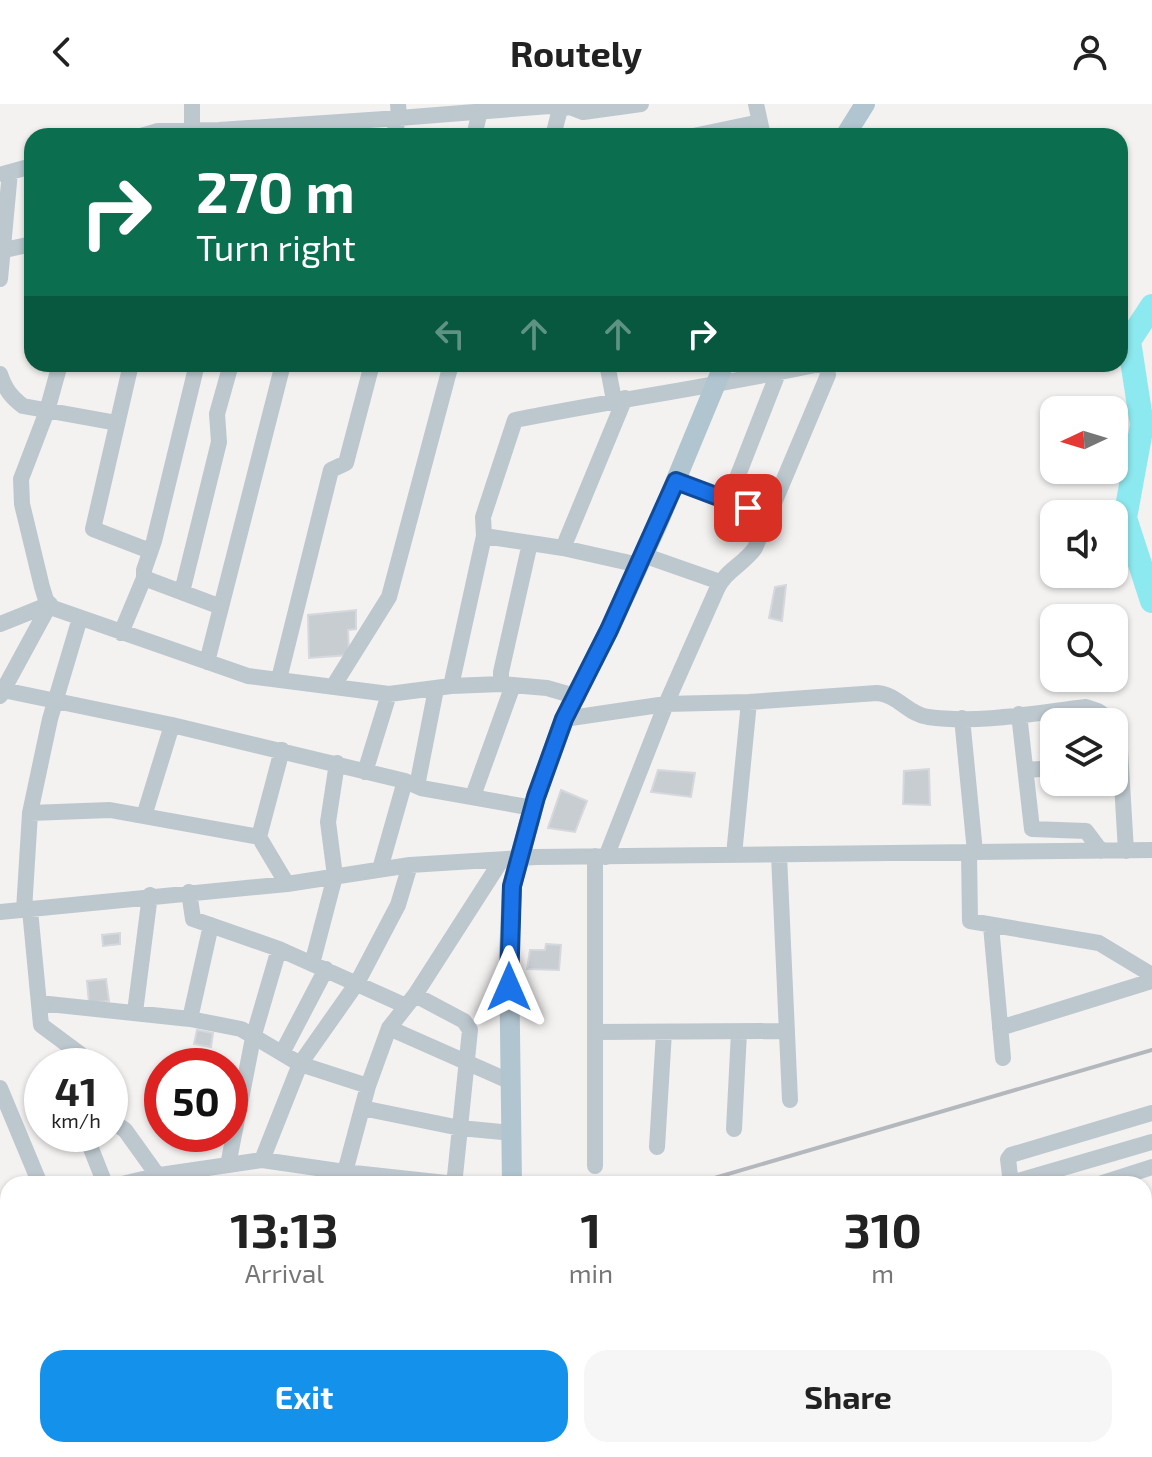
<!DOCTYPE html>
<style>
:root{--surface:#fff;--page:#f6f6f6;--text:#222;--muted:#767676;--accent:#1491eb}
body{margin:0;font-family:"Exo 2",sans-serif;background:var(--page);color:var(--text);height:100vh;display:flex;flex-direction:column;font-size:30px;white-space:nowrap}
*{box-sizing:border-box;margin:0}
p{font-size:26px;color:var(--muted)}
.icon{flex:none;width:44px;height:44px;fill:none;stroke:currentColor;stroke-width:2;stroke-linecap:round;stroke-linejoin:round}
.map{position:relative;flex:1;overflow:hidden}
.sheet{position:absolute;left:0px;top:1072px;width:1152px;height:282px;display:flex;flex-direction:column;background:var(--surface);border-radius:24px 24px 0 0;box-shadow:0 2px 6px #0004}
.sheet>*{flex:none}
.top-card{position:absolute;left:24px;top:24px;width:1104px;height:244px;border-radius:24px;box-shadow:0 2px 6px #0004;background:#0b6e4f;color:#fff;overflow:hidden}
.needle{width:52px;rotate:266deg}
.controls{position:absolute;left:1040px;top:292px;display:grid;gap:16px}
.controls a{display:grid;place-items:center;width:88px;height:88px;border-radius:16px;background:var(--surface);box-shadow:0 2px 6px #0004;font-size:40px}
.speed{position:absolute;left:24px;top:944px;display:flex;gap:16px;font-size:40px;font-weight:700;text-align:center}
.speed>*{display:grid;place-content:center;width:104px;height:104px;border-radius:50%;background:var(--surface);box-shadow:0 2px 6px #0004;line-height:1}
.speed small{font-size:20px;font-weight:400}
.speed .limit{border:12px solid #d22;background:#fff;color:#111}
.pin{position:absolute;display:grid;place-items:center;width:68px;height:68px;color:#fff;margin:-34px;border-radius:16px;box-shadow:0 4px 12px #0006}
.me{position:absolute;width:88px;margin:-44px;rotate:0deg;stroke-linejoin:round;filter:drop-shadow(0 0 6px #0008)}
.turn{display:flex;align-items:center;gap:28px;height:168px;padding:0 40px;font-size:36px}
.turn .icon{width:104px;height:104px;stroke-width:2.5}
.turn b{display:block;font-size:56px;line-height:68px}
.lanes{display:flex;align-items:center;height:76px;padding:0 40px;background:#0003;justify-content:center;gap:40px;direction:ltr}
.lanes .off{opacity:.35}
.eta{display:flex;justify-content:space-evenly;align-items:center;height:136px;text-align:center}
.eta b{font-size:48px;font-weight:700;line-height:56px}
.button{display:flex;gap:16px;margin-top:auto;padding:16px 40px}
.button a{flex:1;height:92px;border-radius:24px;background:var(--accent);color:#fff;font-size:32px;font-weight:700;line-height:92px;text-align:center}
.button a+a{background:var(--page);color:var(--text)}
header{display:flex;justify-content:space-between;align-items:center;height:104px;padding:0 40px;background:var(--surface);font-size:36px;font-weight:700}
.map>svg:first-child{display:block}
.lines{fill:none;stroke-linecap:round;stroke-linejoin:round}
.river{stroke:#8ce9ef;stroke-width:24}
.building{fill:#c8cdd1;stroke:#d5d8dd;stroke-width:2}
.minor{stroke:#bcc8ce;stroke-width:16}
.major{stroke:#b0c5d0;stroke-width:20}
.rail{stroke:#b3b8bc;stroke-width:4}
.route-casing{stroke:#114b97;stroke-width:20}
.route{stroke:#1a73e8;stroke-width:14}
</style>
<header><svg class="icon" aria-label="back" viewBox="0 0 24 24"><path d="M15 5l-7 7 7 7"/></svg>Routely<svg class="icon" aria-label="person" viewBox="0 0 24 24"><circle cx="12" cy="8" r="4"/><path d="M4 21q1-7 8-7t8 7"/></svg></header>
<div class="map">
<svg width="1152" height="1353" viewBox="0 0 1152 1353">
<rect width="100%" height="100%" fill="#f4f1f1"/>
<g class="lines">
<path class="river" d="M 1152,202 L 1129,237 L 1142,321 L 1125,414 L 1152,497
M 1144,1116 L 1152,1111
M 1013,1346 L 1014,1353"/>
</g>
<path class="building" d="M 786,481 L 782,517 L 769,514 L 775,483 Z
M 356,506 L 356,525 L 348,526 L 349,551 L 309,554 L 308,511 Z
M 929,665 L 930,701 L 903,700 L 904,667 Z
M 658,666 L 695,669 L 691,693 L 651,688 Z
M 561,686 L 587,697 L 575,728 L 548,724 Z
M 120,829 L 120,840 L 103,842 L 102,831 Z
M 546,840 L 561,841 L 559,866 L 527,865 L 530,846 L 545,846 Z
M 106,875 L 109,897 L 89,899 L 87,877 Z
M 197,926 L 213,929 L 211,943 L 194,940 Z"/>
<g class="lines">
<path class="minor" d="M 192,0 L 192,27
M 398,0 L 399,14 L 550,2 L 560,5
M 756,0 L 763,32
M 570,3 L 583,8 L 641,0
M 141,32 L 158,27 L 219,26 L 399,14 L 393,32
M 474,32 L 480,7
M 553,32 L 560,5 L 570,3
M 693,32 L 760,18
M 3,70 L 32,62
M 0,147 L 32,140
M 0,175 L 10,68
M 60,260 L 47,307 L 21,375 L 22,400 L 42,483 L 46,496 L 53,504 L 248,572 L 389,590 L 451,582
M 131,260 L 93,425 L 150,447
M 197,260 L 154,437 L 144,466 L 144,474 L 221,503
M 607,260 L 614,296
M 0,270 C 5,285 11,293 23,302 L 117,319
M 676,377 L 768,411
M 728,397 L 778,269
M 484,432 L 451,582 L 501,580
M 530,439 L 501,568 L 501,580 L 547,584 L 578,593
M 563,444 L 625,294
M 643,451 L 720,478
M 182,488 L 219,338 L 217,310 L 231,260
M 0,520 L 50,500
M 121,529 L 144,474
M 207,558 L 283,260
M 279,575 L 331,366 L 346,359 L 372,260
M 334,581 L 389,493 L 451,260
M 3,586 L 172,621 L 405,677 L 421,684 L 533,704
M 0,592 L 50,500
M 1019,610 L 1032,725 L 1086,727 L 1101,747
M 962,614 L 975,748
M 564,615 L 666,600 L 749,598 L 877,589 C 897,590 909,611 928,613 C 979,620 1035,609 1086,603 L 1098,607 L 1114,618
M 1114,618 L 1119,629 L 1126,747
M 282,646 L 259,733 L 287,780
M 1026,666 L 1054,664
M 365,668 L 389,590
M 417,682 L 436,585
M 473,692 L 513,581
M 30,709 L 110,706 L 259,733
M 144,712 L 172,621
M 969,748 L 970,817 L 1099,839 L 1152,871
M 734,751 L 749,598
M 779,751 L 790,996
M 595,752 L 595,1062
M 606,753 L 666,600 L 717,485 C 725,467 744,460 755,444 L 828,271 L 827,265 L 822,261 L 815,261 C 715,282 615,296 515,316 L 483,413 L 484,432 L 563,444 L 639,461
M 380,765 L 405,677
M 189,788 L 193,815 L 279,845 L 406,902
M 24,806 L 30,709 L 50,615 L 80,514
M 30,806 L 41,921 L 80,950 L 85,962
M 0,808 L 287,780 L 410,761 L 536,753 L 1152,746
M 991,822 L 1003,954
M 312,860 L 335,772 L 328,718 L 337,659
M 39,899 L 190,915 L 241,925 L 300,960 L 368,982
M 135,908 L 150,791
M 190,915 L 211,821
M 389,924 L 511,978
M 1000,924 L 1152,877
M 595,928 L 787,927
M 282,949 L 326,865
M 0,984 L 40,1080
M 362,1004 L 460,1024 L 512,1029
M 110,1016 L 125,1026 L 163,1079
M 734,1025 L 739,928
M 95,1030 L 90,1036 L 90,1042 L 105,1080
M 657,1043 L 664,928
M 262,1056 L 300,960 L 357,879 L 398,801 L 410,761
M 228,1061 L 253,934 L 279,845
M 1011,1079 L 1152,1038
M 122,1080 L 160,1071 L 262,1056 L 345,1068 L 368,982 L 389,924 L 415,891 L 501,757
M 342,1080 L 345,1068 L 446,1079 L 452,1079 L 455,1072 L 470,926 L 464,917 L 415,891
M 1011,1080 L 1008,1055 L 1011,1051 L 1152,1009
M 1099,1080 L 1152,1063"/>
<path class="major" d="M 845,32 L 865,0
M 512,1080 L 509,851 L 512,782 L 536,693 L 564,615 L 609,526 L 659,417 L 724,260
M 489,1353 L 491,1346"/>
<path class="rail" d="M 694,1080 L 1152,946
M 0,1278 L 8,1276"/>
</g>
<g class="lines">
<g class="route-casing">
<path id="route" d="M 509,883 L 512,782 L 536,693 L 564,615 L 609,526 L 676,377 L 748,404"/>
</g>
<use href="#route" class="route"/>
</g>
</svg>
<div class="controls">
<a><svg class="needle" viewBox="-14 -14 28 28"><path d="M0-13l5 13h-10z" fill="#e53935"/><path d="M0 13l5-13h-10z" fill="#767676"/></svg></a>
<a><svg class="icon" aria-label="sound" viewBox="0 0 24 24"><path d="M4 9h4l5-4v14l-5-4H4zM17 9q2 3 0 6"/></svg></a>
<a><svg class="icon" aria-label="search" viewBox="0 0 24 24"><circle cx="10" cy="10" r="6"/><path d="M15 15l6 6"/></svg></a>
<a><svg class="icon" aria-label="layers" viewBox="0 0 24 24"><path d="M12 4l9 5-9 5-9-5zM3 14l9 5 9-5"/></svg></a>
</div>
<div class="speed"><div>41<small>km/h</small></div><div class="limit">50</div></div>
<div class="pin" style="left:748px;top:404px;background:#d93025"><svg class="icon" aria-label="arrive" viewBox="0 0 24 24"><path d="M6 21V4h12l-3 4 3 4H6"/></svg></div>
<svg class="me" style="left:509px;top:883px" viewBox="-20 -20 40 40"><path d="M0-17L14 15 0 8-14 15z" fill="#1a73e8" stroke="#fff" stroke-width="4"/></svg>
<div class="top-card">
<div class="turn"><svg class="icon" aria-label="right" viewBox="0 0 24 24"><path d="M7 20v-9h11M14 6l5 5-5 5"/></svg><div><b>270 m</b>Turn right</div></div>
<div class="lanes"><svg class="icon off" aria-label="left" viewBox="0 0 24 24"><path d="M17 20v-9H6M10 6l-5 5 5 5"/></svg><svg class="icon off" aria-label="ahead" viewBox="0 0 24 24"><path d="M12 20V5M6 11l6-6 6 6"/></svg><svg class="icon off" aria-label="ahead" viewBox="0 0 24 24"><path d="M12 20V5M6 11l6-6 6 6"/></svg><svg class="icon" aria-label="right" viewBox="0 0 24 24"><path d="M7 20v-9h11M14 6l5 5-5 5"/></svg></div>
</div>
<section class="sheet">
<div class="eta">
<div><b>13:13</b><p>Arrival</p></div>
<div><b>1</b><p>min</p></div>
<div><b>310</b><p>m</p></div>
</div>
<div class="button"><a>Exit</a><a>Share</a></div>
</section>
</div>
